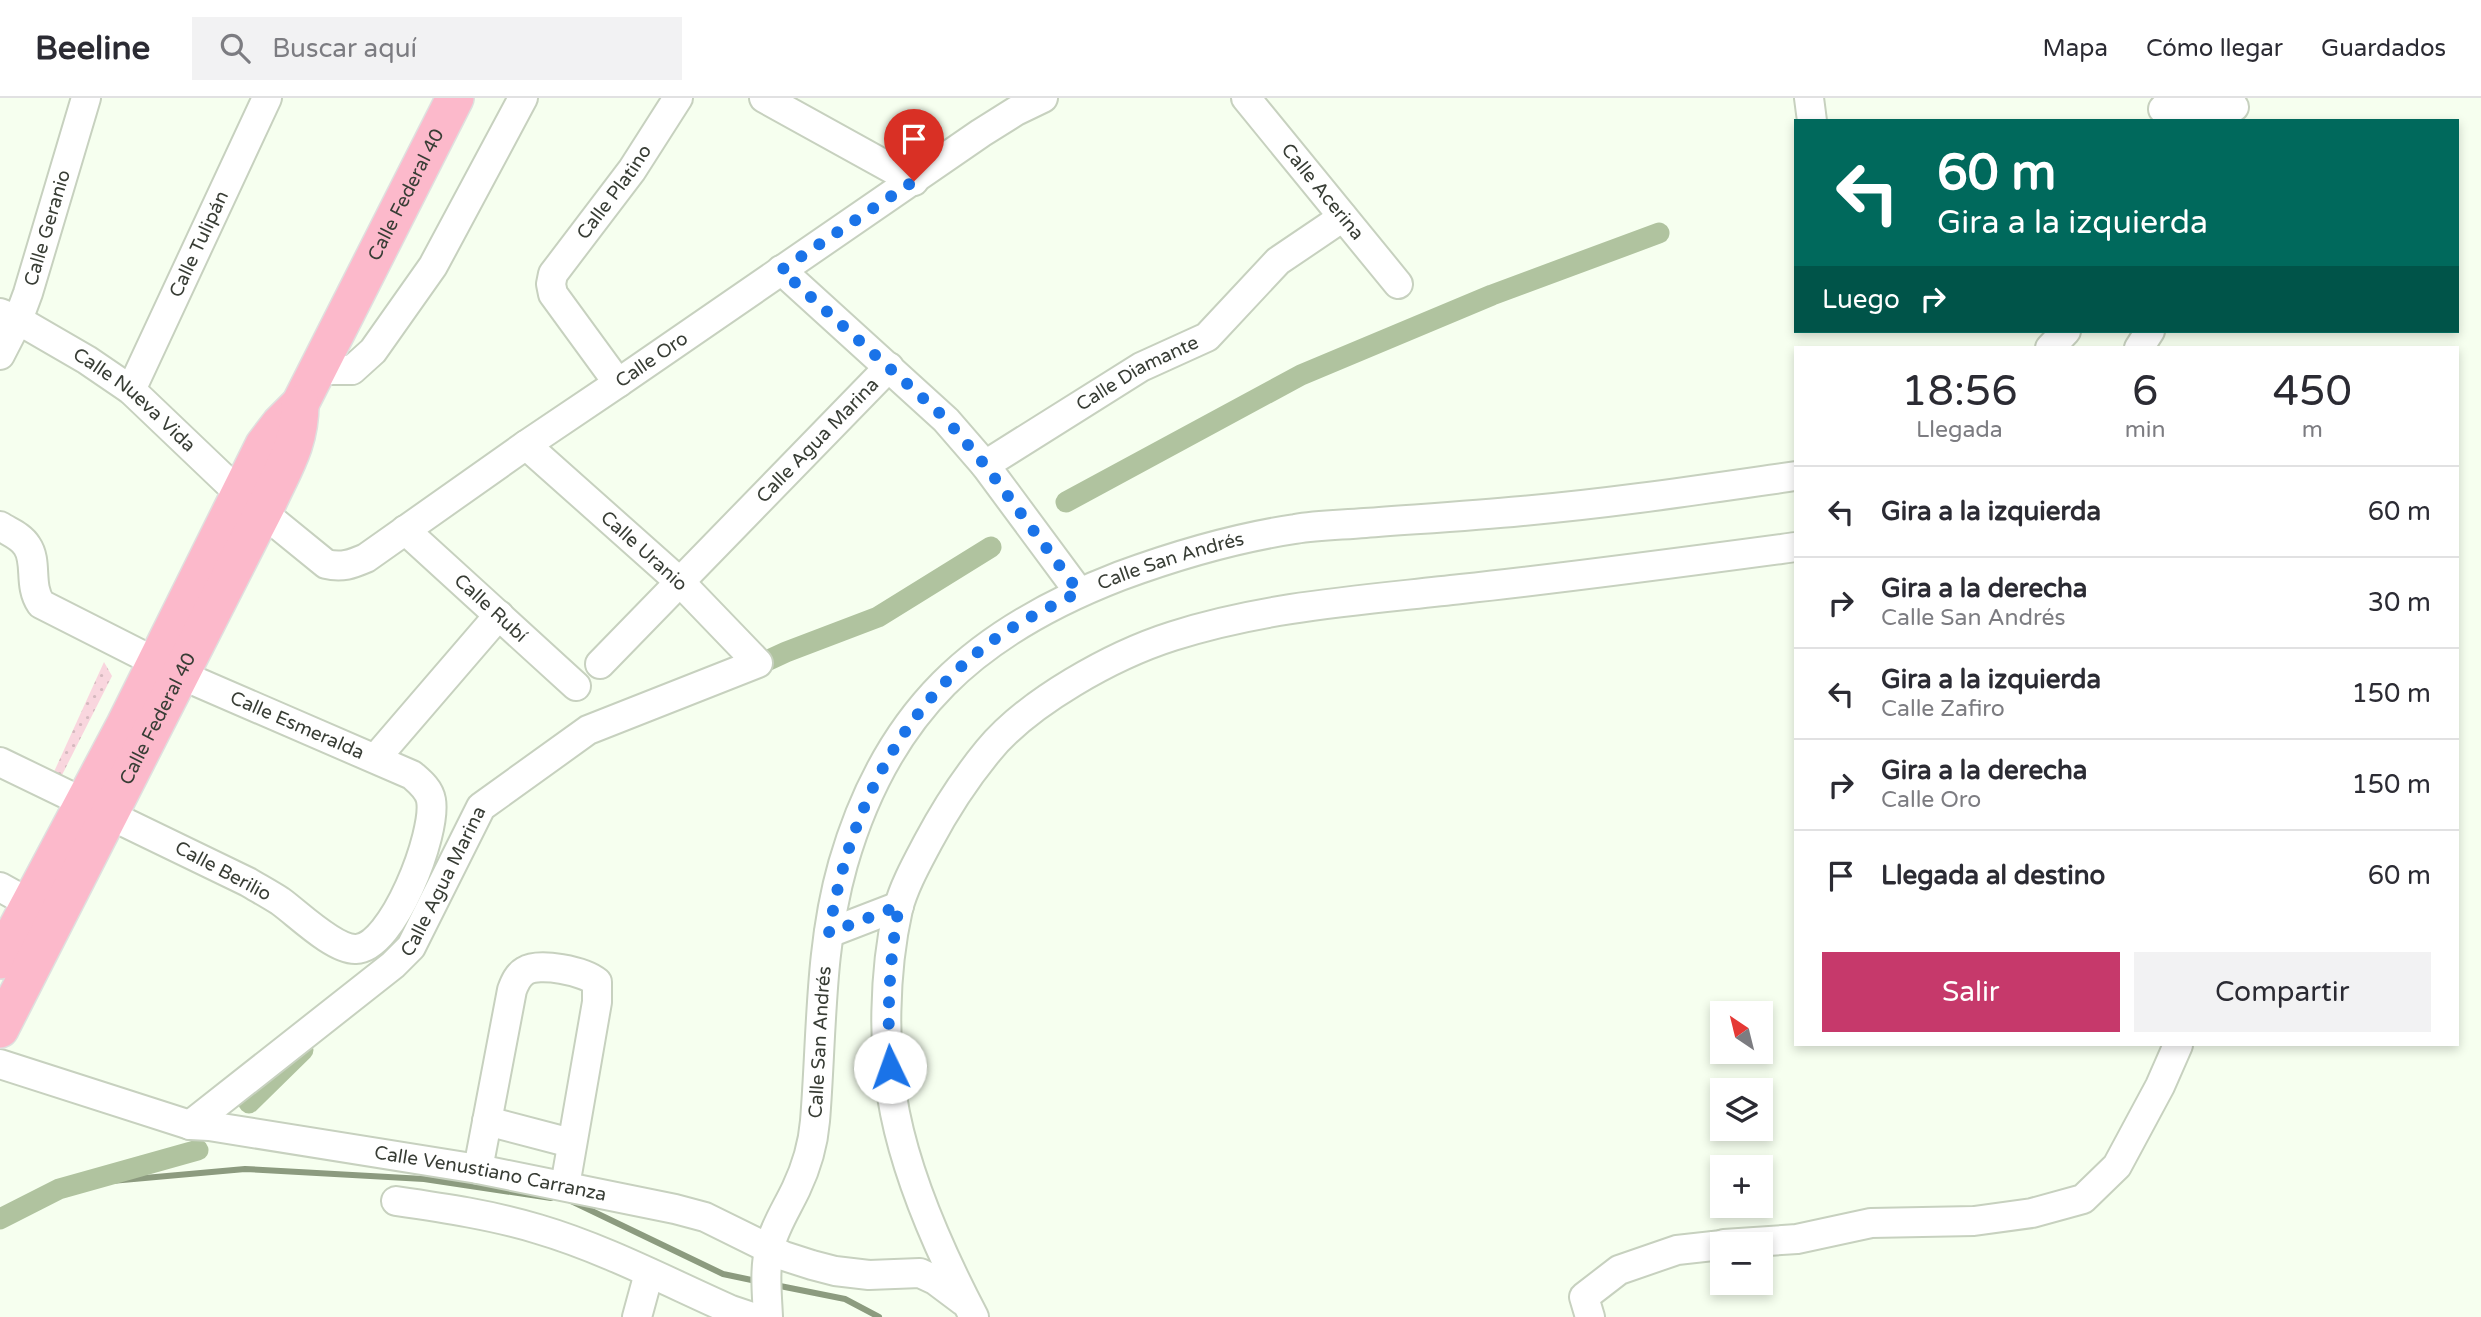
<!DOCTYPE html>
<html lang="es">
<meta charset="utf-8">
<style>
:root{--surface:#fff;--page:#f2f2f3;--text:#2b2b33;--muted:#7c7c81;--line:#e1e1e2;--accent:#c6396b}
body{margin:0;font-family:"Varela Round",sans-serif;background:var(--page);color:var(--text);height:100vh;display:flex;flex-direction:column;font-size:26px;white-space:nowrap}
*{box-sizing:border-box;margin:0}
p{font-size:23px;color:var(--muted)}
.icon{flex:none;width:38px;height:38px;fill:none;stroke:currentColor;stroke-width:2;stroke-linecap:round;stroke-linejoin:round}
.map{position:relative;flex:1;overflow:hidden}
.side{position:absolute;left:1794px;top:248px;width:665px;height:700px;display:flex;flex-direction:column;background:var(--surface);border-radius:0px;box-shadow:0 4px 10px #0003}
.side>*{flex:none}
.guide{position:absolute;left:1794px;top:21px;width:665px;height:214px;border-radius:0px;box-shadow:0 4px 10px #0003;background:#00695c;color:#fff;overflow:hidden}
.needle{width:46px;rotate:325deg}
.fabs{position:absolute;left:1710px;top:903px;display:grid;gap:14px}
.fabs a{display:grid;place-items:center;width:63px;height:63px;border-radius:0px;background:var(--surface);box-shadow:0 4px 10px #0003;font-size:35px}
.pin{position:absolute;display:grid;place-items:center;width:60px;height:60px;color:#fff;margin:-72px -30px;border-radius:50% 50% 50% 0;rotate:-45deg;box-shadow:0 0 7px #0007}
.pin .icon{rotate:45deg}
.me{position:absolute;width:77px;margin:-38px;rotate:357deg;stroke-linejoin:round;filter:drop-shadow(0 0 5px #0008)}
.turn{display:flex;align-items:center;gap:24px;height:147px;padding:0 28px;font-size:32px}
.turn .icon{width:91px;height:91px;stroke-width:2.5}
.turn b{display:block;font-size:49px;line-height:60px}
.then{display:flex;align-items:center;height:66px;padding:0 28px;background:#0003;gap:14px;font-size:26px}
.eta{display:flex;justify-content:space-evenly;align-items:center;height:119px;text-align:center}
.eta b{font-size:42px;font-weight:600;line-height:49px}
.primary-button{display:flex;gap:14px;margin-top:auto;padding:14px 28px}
.primary-button a{flex:1;height:80px;border-radius:0px;background:var(--accent);color:#fff;font-size:28px;font-weight:600;line-height:80px;text-align:center}
.primary-button a+a{background:var(--page);color:var(--text)}
ul{padding:0;list-style:none}
li{display:flex;align-items:center;gap:21px;height:91px;padding:0 28px;border-top:2px solid var(--line)}
li div{flex:1}
li b{display:block;font-size:26px}
li em{font-style:normal}
header{display:flex;align-items:center;gap:42px;box-sizing:border-box;height:98px;padding:0 35px;background:var(--surface);border-bottom:2px solid var(--line)}
header strong{font-size:33px}
nav{display:flex;gap:38px;margin-inline-start:auto;font-size:24px}
.search{width:490px;height:63px;background:var(--page);display:flex;align-items:center;gap:18px;box-sizing:border-box;padding:0 24px;border-radius:0px;color:var(--muted);font-size:26px}
.map>svg:first-child{display:block}
.green{fill:url(#green-dots)}
.lines{fill:none;stroke-linecap:round;stroke-linejoin:round}
.stream{stroke:#8c9b7f;stroke-width:6}
.canal{stroke:#b0c39f;stroke-width:21}
.minor-casing{stroke:#c7d1bf;stroke-width:32}
.major-casing{stroke:#dfe0df;stroke-width:40}
.minor{stroke:#fff;stroke-width:28}
.major{stroke:#fcb9cb;stroke-width:37}
.route{stroke:#1a73e8;stroke-width:12;stroke-dasharray:0 21.6}
.labels{text-anchor:middle;dominant-baseline:central;stroke-width:5;stroke-linejoin:round;paint-order:stroke}
.street-label{font-size:19px;fill:#383d35;stroke:#fff}
</style>
<header>
<strong>Beeline</strong>
<div class="search"><svg class="icon" aria-label="search" viewBox="0 0 24 24"><circle cx="10" cy="10" r="6"/><path d="M15 15l6 6"/></svg>Buscar aquí</div>
<nav><a>Mapa</a><a>Cómo llegar</a><a>Guardados</a></nav>
</header>
<div class="map">
<svg width="2481" height="1219" viewBox="0 0 2481 1219">
<defs>
<pattern id="green-dots" width="8" height="8" patternUnits="userSpaceOnUse" patternTransform="scale(1.75)"><rect width="8" height="8" fill="#f9d6de"/><path d="M2 2h.1M6 6h.1" fill="none" stroke="#d6b9bf" stroke-width="1.8" stroke-linecap="round"/></pattern>
</defs>
<rect width="100%" height="100%" fill="#f6ffef"/>
<path class="green" d="M 104,564 L 112,578 L 60,681 L 53,676 Z"/>
<g class="lines">
<path class="stream" d="M 78,1086 L 245,1071 L 424,1081 L 551,1100
M 569,1102 L 723,1176 L 761,1184
M 775,1187 L 845,1201 L 879,1219"/>
<path class="canal" d="M 1066,404 L 1301,277 L 1492,197 L 1659,135
M 747,572 L 786,554 L 878,519 L 991,449
M 249,1005 L 303,952
M 0,1121 L 59,1091 L 198,1052"/>
<g class="minor-casing">
<g id="minor">
<path d="M 764,0 L 914,83"/>
<path id="s1" d="M 1246,0 L 1398,186"/>
<path d="M 1809,0 L 1812,23"/>
<path d="M 2163,11 L 2234,9"/>
<path d="M 781,172 L 946,322 L 985,367 L 1079,494"/>
<path id="s2" d="M 0,215 L 18,222 L 87,262 L 131,292 L 240,396 L 326,466 C 342,470 352,466 366,460 L 526,347 L 618,285 L 981,35 L 1016,13 L 1043,0"/>
<path d="M 2050,250 L 2066,233"/>
<path d="M 2139,250 L 2150,233"/>
<path id="s3" d="M 0,257 L 18,222 L 28,195 L 86,0"/>
<path d="M 316,272 L 352,272 L 373,253 L 433,168 L 523,0"/>
<path id="s4" d="M 618,285 L 553,196 L 551,186 L 553,176 L 632,72 L 678,0"/>
<path id="s5" d="M 131,292 L 267,0"/>
<path id="s6" d="M 985,367 L 1141,269 L 1207,239 L 1278,163 L 1343,119"/>
<path id="s7" d="M 0,428 C 9,434 21,438 27,448 C 38,464 28,487 41,506 L 181,577 L 412,677 C 420,684 429,691 431,702 C 437,735 393,850 356,851 C 334,852 297,815 280,803 C 269,796 258,790 248,784 L 0,664"/>
<path id="s8" d="M 405,432 L 576,588"/>
<path id="s9" d="M 600,566 L 889,269"/>
<path d="M 376,660 L 499,517"/>
<path d="M 0,789 L 47,815"/>
<path d="M 829,835 L 899,808"/>
<path id="s10" d="M 0,966 L 190,1027 L 209,1028 L 478,1071 L 675,1111 L 705,1119 L 784,1158 L 812,1167 L 835,1173 L 869,1177 L 920,1175 L 935,1182 L 963,1203"/>
<path d="M 487,1023 L 571,1045"/>
<path id="s11" d="M 190,1027 L 393,867 L 411,849 L 481,709 L 588,632 L 758,565 L 681,485 L 526,347"/>
<path d="M 478,1071 L 512,892 C 515,884 518,877 525,873 C 539,864 584,873 597,884 L 597,904 L 565,1088"/>
<path d="M 396,1103 C 444,1110 492,1117 538,1131 C 603,1150 668,1184 731,1212 L 752,1219"/>
<path d="M 1724,1146 L 1797,1141 L 1871,1125 L 1974,1123 L 2032,1115 L 2083,1101 L 2117,1068 L 2160,988 L 2178,947"/>
<path d="M 637,1219 L 649,1175"/>
<path id="s12" d="M 768,1219 C 767,1196 764,1171 770,1148 C 775,1128 787,1110 796,1091 C 806,1070 813,1047 815,1023 C 822,937 819,850 843,766 C 887,613 975,534 1120,478 C 1177,457 1235,440 1295,431 C 1318,427 1342,427 1365,425 C 1418,421 1470,418 1522,413 C 1614,405 1705,391 1796,378"/>
<path d="M 974,1219 C 941,1156 909,1085 895,1015 C 882,953 884,873 898,811 C 904,788 917,765 928,744 C 945,712 965,681 988,653 C 1028,604 1113,557 1173,538 C 1266,508 1365,502 1461,491 C 1573,479 1684,464 1796,449"/>
<path d="M 1590,1219 L 1584,1199 L 1619,1172 L 1677,1152 L 1722,1147"/>
</g>
</g>
<g class="major-casing">
<g id="major">
<path id="s13" d="M 0,862 L 125,627 L 264,347 L 280,326 L 300,306 L 455,0"/>
<path id="s14" d="M 0,931 L 268,404 C 284,369 300,346 300,306"/>
</g>
</g>
<use href="#minor" class="minor"/>
<use href="#major" class="major"/>
</g>
<g class="lines">
<path class="route" d="M 890,969 C 887,913 889,864 899,808 L 829,835 C 846,727 892,624 978,554 C 1008,529 1044,512 1079,494 L 985,367 L 946,321 L 781,172 L 914,83"/>
</g>
<g class="labels">
<g class="street-label">
<text stroke="none"><textPath href="#s4" startOffset="233">Calle Platino</textPath></text>
<text stroke="none"><textPath href="#s1" startOffset="121">Calle Acerina</textPath></text>
<text stroke="none"><textPath href="#s13" startOffset="868">Calle Federal 40</textPath></text>
<text stroke="none"><textPath href="#s3" startOffset="136">Calle Geranio</textPath></text>
<text stroke="none"><textPath href="#s5" startOffset="161">Calle Tulipán</textPath></text>
<text stroke="none"><textPath href="#s2" startOffset="803">Calle Oro</textPath></text>
<text stroke="none"><textPath href="#s6" startOffset="178">Calle Diamante</textPath></text>
<text stroke="none"><textPath href="#s2" startOffset="161">Calle Nueva Vida</textPath></text>
<text stroke="none"><textPath href="#s9" startOffset="312">Calle Agua Marina</textPath></text>
<text transform="translate(644 453) rotate(42)">Calle Uranio</text>
<text stroke="none"><textPath href="#s12" startOffset="934">Calle San Andrés</textPath></text>
<text stroke="none"><textPath href="#s8" startOffset="116">Calle Rubí</textPath></text>
<text stroke="none"><textPath href="#s14" startOffset="348">Calle Federal 40</textPath></text>
<text stroke="none"><textPath href="#s7" startOffset="378">Calle Esmeralda</textPath></text>
<text transform="translate(223 773) rotate(28)">Calle Berilio</text>
<text stroke="none"><textPath href="#s11" startOffset="357">Calle Agua Marina</textPath></text>
<text stroke="none"><textPath href="#s12" startOffset="284">Calle San Andrés</textPath></text>
<text stroke="none"><textPath href="#s10" startOffset="504">Calle Venustiano Carranza</textPath></text>
</g>
</g>
</svg>
<div class="fabs">
<a><svg class="needle" viewBox="-14 -14 28 28"><path d="M0-13l5 13h-10z" fill="#e53935"/><path d="M0 13l5-13h-10z" fill="#7c7c81"/></svg></a>
<a><svg class="icon" aria-label="layers" viewBox="0 0 24 24"><path d="M12 4l9 5-9 5-9-5zM3 14l9 5 9-5"/></svg></a>
<a>+</a>
<a>−</a>
</div>
<div class="pin" style="left:914px;top:83px;background:#d93025"><svg class="icon" aria-label="arrive" viewBox="0 0 24 24"><path d="M6 21V4h12l-3 4 3 4H6"/></svg></div>
<svg class="me" style="left:890px;top:969px" viewBox="-20 -20 40 40"><circle r="19" fill="#fff"/><path d="M0-13L10 11 0 6-10 11z" fill="#1a73e8"/></svg>
<div class="guide">
<div class="turn"><svg class="icon" aria-label="left" viewBox="0 0 24 24"><path d="M17 20v-9H6M10 6l-5 5 5 5"/></svg><div><b>60 m</b>Gira a la izquierda</div></div>
<div class="then">Luego<svg class="icon" aria-label="right" viewBox="0 0 24 24"><path d="M7 20v-9h11M14 6l5 5-5 5"/></svg></div>
</div>
<section class="side">
<div class="eta">
<div><b>18:56</b><p>Llegada</p></div>
<div><b>6</b><p>min</p></div>
<div><b>450</b><p>m</p></div>
</div>
<ul>
<li><svg class="icon" aria-label="left" viewBox="0 0 24 24"><path d="M17 20v-9H6M10 6l-5 5 5 5"/></svg><div><b>Gira a la izquierda</b></div><em>60 m</em></li>
<li><svg class="icon" aria-label="right" viewBox="0 0 24 24"><path d="M7 20v-9h11M14 6l5 5-5 5"/></svg><div><b>Gira a la derecha</b><p>Calle San Andrés</p></div><em>30 m</em></li>
<li><svg class="icon" aria-label="left" viewBox="0 0 24 24"><path d="M17 20v-9H6M10 6l-5 5 5 5"/></svg><div><b>Gira a la izquierda</b><p>Calle Zafiro</p></div><em>150 m</em></li>
<li><svg class="icon" aria-label="right" viewBox="0 0 24 24"><path d="M7 20v-9h11M14 6l5 5-5 5"/></svg><div><b>Gira a la derecha</b><p>Calle Oro</p></div><em>150 m</em></li>
<li><svg class="icon" aria-label="arrive" viewBox="0 0 24 24"><path d="M6 21V4h12l-3 4 3 4H6"/></svg><div><b>Llegada al destino</b></div><em>60 m</em></li>
</ul>
<div class="primary-button"><a>Salir</a><a>Compartir</a></div>
</section>
</div>
